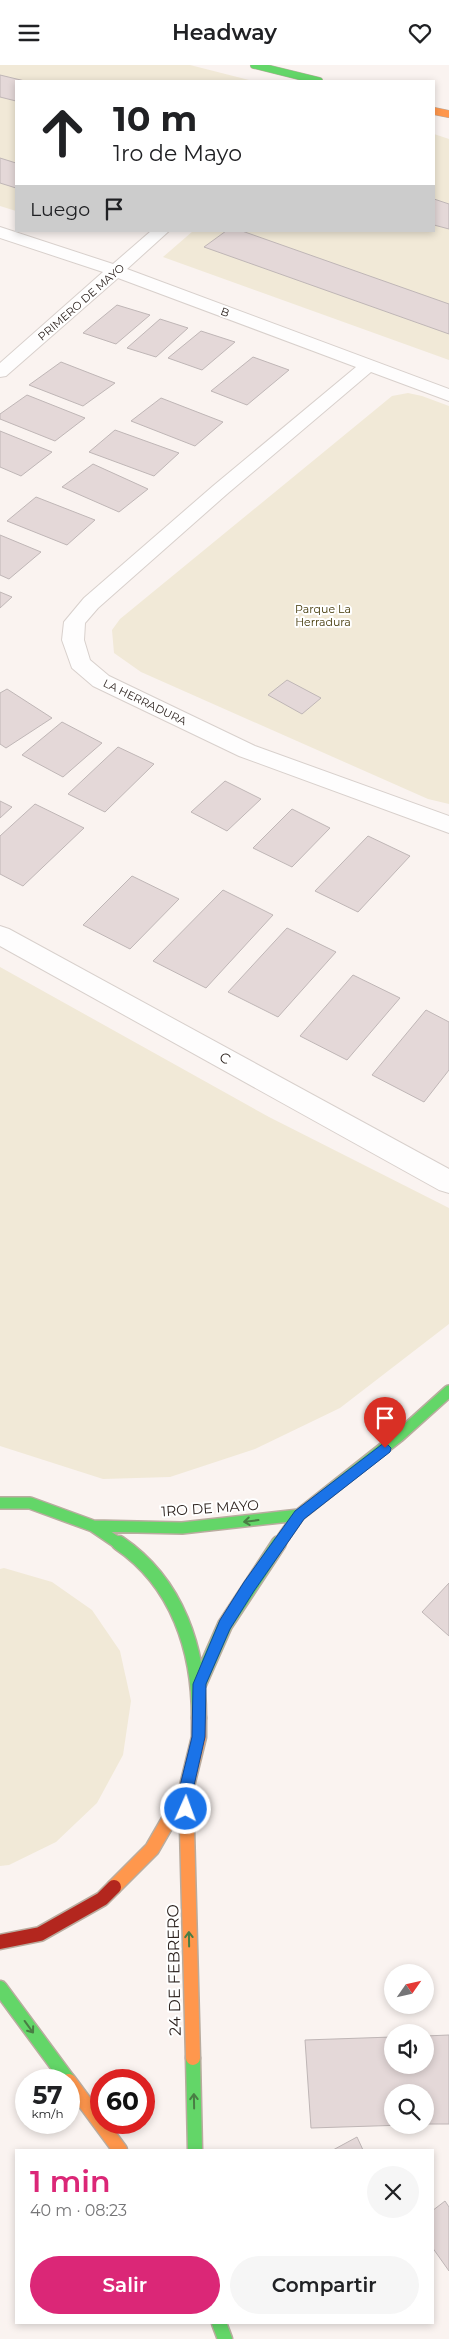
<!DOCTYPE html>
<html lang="es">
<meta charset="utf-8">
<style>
:root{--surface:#fff;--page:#f6f6f6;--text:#202124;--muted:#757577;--accent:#db2777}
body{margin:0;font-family:Montserrat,sans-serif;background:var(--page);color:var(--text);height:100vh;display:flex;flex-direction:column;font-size:19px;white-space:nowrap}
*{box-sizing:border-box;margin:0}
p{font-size:16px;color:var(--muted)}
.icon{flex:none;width:28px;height:28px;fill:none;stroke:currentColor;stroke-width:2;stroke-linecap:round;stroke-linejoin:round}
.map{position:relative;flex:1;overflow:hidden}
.sheet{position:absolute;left:15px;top:2084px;width:419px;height:175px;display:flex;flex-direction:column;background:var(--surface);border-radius:0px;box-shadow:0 2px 8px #0003}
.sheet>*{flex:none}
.hud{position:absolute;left:15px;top:15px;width:420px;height:152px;border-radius:0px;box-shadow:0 2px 8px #0003;background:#fff;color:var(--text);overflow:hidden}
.needle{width:32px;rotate:56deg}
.controls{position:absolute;left:384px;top:1899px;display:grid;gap:10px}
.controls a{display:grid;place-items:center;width:50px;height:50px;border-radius:50%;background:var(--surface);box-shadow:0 2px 8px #0003;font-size:25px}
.speed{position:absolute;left:15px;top:2004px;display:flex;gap:10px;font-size:25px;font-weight:700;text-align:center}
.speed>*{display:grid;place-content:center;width:65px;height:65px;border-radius:50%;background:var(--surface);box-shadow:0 2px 8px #0003;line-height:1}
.speed small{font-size:12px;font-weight:400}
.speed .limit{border:8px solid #d22;background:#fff;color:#111}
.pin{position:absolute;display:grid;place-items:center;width:42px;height:42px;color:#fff;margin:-51px -21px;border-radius:50% 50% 50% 0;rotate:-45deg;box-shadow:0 0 5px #0007}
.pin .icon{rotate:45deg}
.me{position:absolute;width:55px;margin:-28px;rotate:2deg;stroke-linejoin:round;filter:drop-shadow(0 0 4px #0008)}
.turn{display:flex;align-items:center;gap:18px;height:105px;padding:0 15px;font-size:22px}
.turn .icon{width:65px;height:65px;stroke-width:2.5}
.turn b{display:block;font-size:35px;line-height:42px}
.then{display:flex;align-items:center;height:48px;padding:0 15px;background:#0003;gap:10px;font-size:19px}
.round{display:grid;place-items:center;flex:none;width:52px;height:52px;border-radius:26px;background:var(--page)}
.headline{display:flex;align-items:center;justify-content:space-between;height:85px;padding:0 15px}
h1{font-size:30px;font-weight:600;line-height:38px;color:var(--accent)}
.button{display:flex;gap:10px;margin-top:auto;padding:10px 15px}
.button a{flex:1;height:58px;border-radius:30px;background:var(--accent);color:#fff;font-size:20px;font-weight:600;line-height:58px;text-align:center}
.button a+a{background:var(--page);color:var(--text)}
header{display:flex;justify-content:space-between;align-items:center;height:65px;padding:0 15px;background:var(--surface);font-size:22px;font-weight:600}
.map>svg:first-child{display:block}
.green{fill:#f1e9d7}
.building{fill:#e4d8d8;stroke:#bfb6b6}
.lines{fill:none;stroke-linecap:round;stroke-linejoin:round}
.street-casing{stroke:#d8d0cc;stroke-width:2}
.fast-far2-casing{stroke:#b9ac9f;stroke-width:8}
.fast-far1-casing{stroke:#b9ac9f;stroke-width:14}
.fast-casing{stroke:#b9ac9f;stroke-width:17}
.slow-far1-casing{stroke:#b9ac9f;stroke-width:8}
.slow-casing{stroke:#b9ac9f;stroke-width:17}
.jam-casing{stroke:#b9ac9f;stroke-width:17}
.street{fill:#fefdfd;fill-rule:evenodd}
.fast-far2{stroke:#63d668;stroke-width:7}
.fast-far1{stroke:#63d668;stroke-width:11}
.fast{stroke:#63d668;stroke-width:14}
.slow-far1{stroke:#ff974d;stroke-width:7}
.slow{stroke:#ff974d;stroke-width:14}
.jam{stroke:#b3261e;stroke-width:14}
.oneway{stroke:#497e44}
.route{fill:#1a73e8;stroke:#114b97}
.labels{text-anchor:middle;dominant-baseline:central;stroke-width:4;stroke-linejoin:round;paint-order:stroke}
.far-street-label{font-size:11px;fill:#2f2521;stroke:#fff}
.far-park-label{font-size:11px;fill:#423706;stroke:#fff}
.street-label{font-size:14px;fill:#2f2521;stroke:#fff}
.near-street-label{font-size:16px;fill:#2f2521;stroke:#fff}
</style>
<header><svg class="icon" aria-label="menu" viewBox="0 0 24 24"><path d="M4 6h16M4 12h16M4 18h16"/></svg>Headway<svg class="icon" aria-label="heart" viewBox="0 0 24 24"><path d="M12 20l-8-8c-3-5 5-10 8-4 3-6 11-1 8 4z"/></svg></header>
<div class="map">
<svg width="449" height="2274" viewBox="0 0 449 2274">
<rect width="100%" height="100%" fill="#faf3f0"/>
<path class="green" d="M 0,0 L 190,0 L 253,16 L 16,16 L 16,146 L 0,141 Z
M 434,69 L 449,74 L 449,295 L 163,192 L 193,166 L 434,166 Z
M 408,328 L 422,331 L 449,341 L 449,739 L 428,734 L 141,607 L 114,588 L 112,565 L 120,554 L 392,331 Z
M 0,902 L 269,1052 L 449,1143 L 449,1259 L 340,1343 L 255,1384 L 170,1412 L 103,1414 L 0,1381 Z
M 4,1503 L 52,1517 L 92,1545 L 120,1586 L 131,1636 L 123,1690 L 97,1738 L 56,1777 L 9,1800 L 0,1801 L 0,1504 Z"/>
<path class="building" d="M 0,10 L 25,16 L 16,16 L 16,36 L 0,32 Z
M 0,93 L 16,98 L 16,123 L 0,118 Z
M 434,134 L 449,139 L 449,164 L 434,160 Z
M 226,166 L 242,166 L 449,239 L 449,269 L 204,182 Z
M 117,240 L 150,250 L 116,279 L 83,268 Z
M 160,254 L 188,263 L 156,292 L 127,283 Z
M 201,266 L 235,277 L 202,305 L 168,293 Z
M 253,292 L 289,305 L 247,340 L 211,326 Z
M 61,297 L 115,318 L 83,341 L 29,320 Z
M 27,330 L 85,353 L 55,376 L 0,354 L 0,349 Z
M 161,333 L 223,357 L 195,381 L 131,356 Z
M 115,365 L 179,388 L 154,411 L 89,387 Z
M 0,366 L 52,387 L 21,411 L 0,402 Z
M 93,399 L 148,424 L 119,447 L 62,422 Z
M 36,432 L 95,455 L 67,480 L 7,456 Z
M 0,470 L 41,487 L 9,514 L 0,510 Z
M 0,527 L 12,532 L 0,543 Z
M 287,615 L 321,633 L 302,649 L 268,630 Z
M 7,624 L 52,653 L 6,683 L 0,679 L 0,628 Z
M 62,657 L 102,678 L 63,712 L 22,690 Z
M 118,682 L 154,699 L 105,747 L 68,729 Z
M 225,716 L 261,734 L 227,766 L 191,747 Z
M 0,736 L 12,742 L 0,753 Z
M 35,739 L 84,763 L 23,821 L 0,809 L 0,771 Z
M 292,744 L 330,763 L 292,802 L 253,783 Z
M 368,771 L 410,791 L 358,847 L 315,826 Z
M 132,811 L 179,834 L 130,884 L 83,860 Z
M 223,825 L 273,850 L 206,923 L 153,896 Z
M 287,863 L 336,887 L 278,952 L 228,927 Z
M 353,910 L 400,933 L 347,995 L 300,971 Z
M 426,945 L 449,957 L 449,1005 L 424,1037 L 372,1010 Z
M 449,1518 L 449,1571 L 422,1547 Z
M 449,1970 L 449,2059 L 425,2059 L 425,2028 L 392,2028 L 392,2060 L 405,2060 L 311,2063 L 305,1975 L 392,1972 L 392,2000 L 425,2000 L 425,1971 Z
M 357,2072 L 363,2085 L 333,2085 Z
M 445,2136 L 449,2142 L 449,2206 L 432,2182 L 432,2146 Z"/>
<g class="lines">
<g class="street-casing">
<path id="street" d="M 0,162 L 113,199 L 151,166 L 169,166 L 127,204 L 449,324 L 449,336 L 371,307 L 227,429 L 98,543 L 85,558 L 84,575 L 90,595 L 109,611 L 255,681 L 449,751 L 449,768 L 239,691 L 93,621 L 72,603 L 62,575 L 64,557 L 84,533 L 213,421 L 356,302 L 118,213 L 6,311 L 0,312 L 0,298 L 103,207 L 0,173 Z
M 0,861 L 9,864 L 449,1104 L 449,1128 L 439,1125 L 0,881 Z"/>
</g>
<g class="fast-far2-casing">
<path id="fast-far2" d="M 254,0 L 319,16"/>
</g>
<g class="fast-far1-casing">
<path id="fast-far1" d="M 0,1438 L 30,1438 L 93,1461 L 121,1480
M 93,1461 L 182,1463 L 299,1450
M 278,1480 L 299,1450 L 399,1371 L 449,1326"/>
</g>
<g class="fast-casing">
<path id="fast" d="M 119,1478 C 178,1518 199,1585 199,1653
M 199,1619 L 225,1560 L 279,1478
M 0,1923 L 68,2015
M 193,1993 L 195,2085
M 219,2258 L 225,2274"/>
</g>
<g class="slow-far1-casing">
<path id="slow-far1" d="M 434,46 L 449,49"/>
</g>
<g class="slow-casing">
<path id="slow" d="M 186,1725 L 193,1993
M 114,1822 L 152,1784 L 186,1725 L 199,1672 L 199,1653
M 69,2016 L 120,2085"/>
</g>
<g class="jam-casing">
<path id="jam" d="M 0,1877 L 40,1869 L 102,1834 L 114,1822"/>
</g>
<use href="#street" class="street"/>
<use href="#fast-far2" class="fast-far2"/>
<use href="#fast-far1" class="fast-far1"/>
<use href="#fast" class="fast"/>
<use href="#slow-far1" class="slow-far1"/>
<use href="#slow" class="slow"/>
<use href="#jam" class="jam"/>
</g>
<defs><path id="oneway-shaft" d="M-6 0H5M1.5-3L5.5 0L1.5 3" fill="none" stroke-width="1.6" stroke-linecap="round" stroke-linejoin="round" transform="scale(1.25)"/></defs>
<g class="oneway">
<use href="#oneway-shaft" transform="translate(251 1456) rotate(173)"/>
<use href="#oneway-shaft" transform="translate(189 1874) rotate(-91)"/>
<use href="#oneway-shaft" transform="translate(29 1962) rotate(54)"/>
<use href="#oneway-shaft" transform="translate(194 2036) rotate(-91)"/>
</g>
<path class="route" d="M 385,1377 L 391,1383 L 390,1387 L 304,1454 L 254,1526 L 230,1564 L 206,1619 L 205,1672 L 193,1725 L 193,1744 L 191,1749 L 186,1751 L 181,1749 L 179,1725 L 192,1672 L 193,1619 L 220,1555 L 244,1517 L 295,1446 Z"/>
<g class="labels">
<g class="far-street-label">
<text transform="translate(81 237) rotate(-41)">PRIMERO DE MAYO</text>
<text transform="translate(225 247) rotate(21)">B</text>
<text transform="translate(145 637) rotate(26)">LA HERRADURA</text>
</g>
<g class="far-park-label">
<text x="323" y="544">Parque La<tspan x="323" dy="13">Herradura</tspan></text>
</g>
<g class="street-label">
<text transform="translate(225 993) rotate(29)">C</text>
<text transform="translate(210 1443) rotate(-4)">1RO DE MAYO</text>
</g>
<g class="near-street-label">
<text transform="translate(174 1905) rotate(-91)">24 DE FEBRERO</text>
</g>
</g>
</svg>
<div class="controls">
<a><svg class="needle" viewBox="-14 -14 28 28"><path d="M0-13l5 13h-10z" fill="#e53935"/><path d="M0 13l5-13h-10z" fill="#757577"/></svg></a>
<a><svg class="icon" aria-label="sound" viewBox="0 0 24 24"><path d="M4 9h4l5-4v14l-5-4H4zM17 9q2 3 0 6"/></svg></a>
<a><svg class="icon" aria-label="search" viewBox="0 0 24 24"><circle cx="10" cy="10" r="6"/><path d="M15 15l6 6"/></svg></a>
</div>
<div class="speed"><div>57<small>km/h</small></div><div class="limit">60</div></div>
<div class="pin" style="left:385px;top:1383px;background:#d93025"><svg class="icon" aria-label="arrive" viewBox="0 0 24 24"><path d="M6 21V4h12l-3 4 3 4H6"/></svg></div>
<svg class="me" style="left:186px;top:1744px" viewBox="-20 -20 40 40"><circle r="17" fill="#1a73e8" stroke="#fff" stroke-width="3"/><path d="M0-11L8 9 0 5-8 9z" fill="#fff"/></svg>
<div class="hud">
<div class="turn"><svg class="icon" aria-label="ahead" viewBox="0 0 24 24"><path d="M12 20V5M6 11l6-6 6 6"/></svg><div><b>10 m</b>1ro de Mayo</div></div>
<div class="then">Luego<svg class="icon" aria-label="arrive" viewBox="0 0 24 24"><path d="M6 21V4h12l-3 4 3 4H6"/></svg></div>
</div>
<section class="sheet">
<div class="headline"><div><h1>1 min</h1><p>40 m · 08:23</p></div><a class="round"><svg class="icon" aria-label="close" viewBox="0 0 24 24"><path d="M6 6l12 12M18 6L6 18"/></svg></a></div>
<div class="button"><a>Salir</a><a>Compartir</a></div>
</section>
</div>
